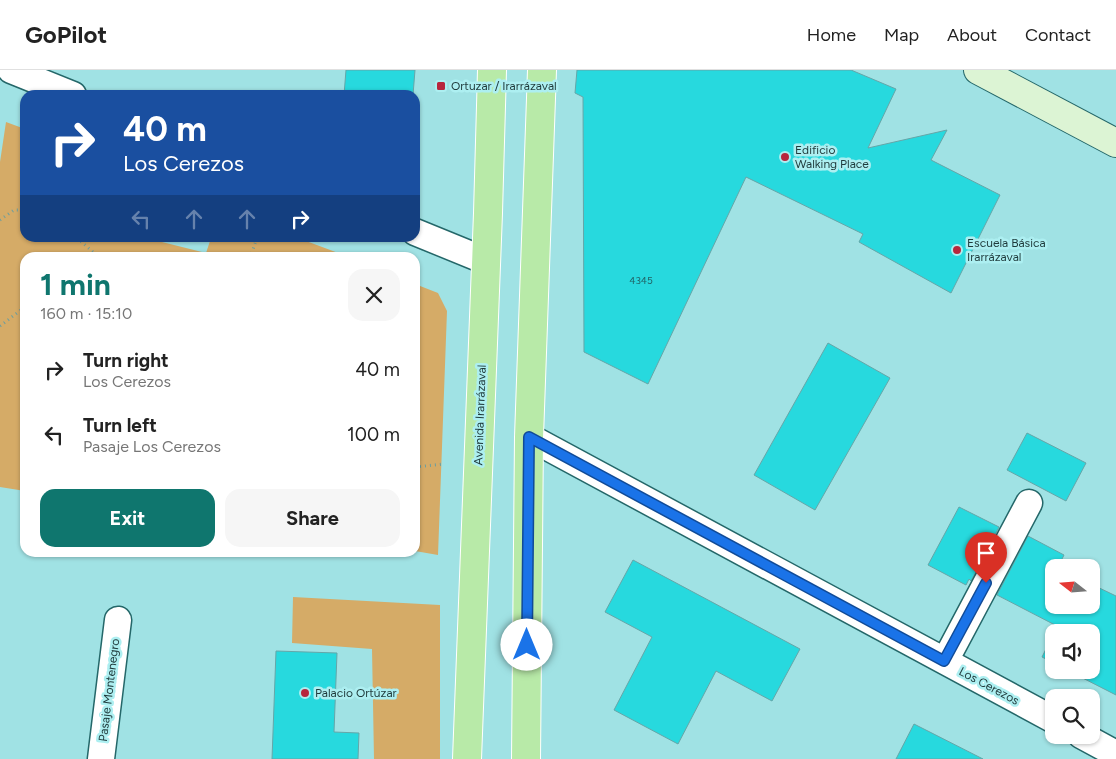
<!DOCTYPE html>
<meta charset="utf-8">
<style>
:root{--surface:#fff;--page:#f6f6f6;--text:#222;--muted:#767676;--line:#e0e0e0;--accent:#0f766e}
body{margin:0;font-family:Figtree,sans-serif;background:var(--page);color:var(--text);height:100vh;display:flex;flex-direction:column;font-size:19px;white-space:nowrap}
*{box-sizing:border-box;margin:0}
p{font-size:16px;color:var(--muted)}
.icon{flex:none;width:28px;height:28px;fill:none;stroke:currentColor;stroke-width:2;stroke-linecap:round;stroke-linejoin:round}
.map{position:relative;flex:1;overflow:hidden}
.sheet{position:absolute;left:20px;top:182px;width:400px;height:305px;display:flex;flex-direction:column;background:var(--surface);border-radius:15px;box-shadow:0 1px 4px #0004}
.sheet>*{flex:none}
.banner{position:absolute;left:20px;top:20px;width:400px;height:152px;border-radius:15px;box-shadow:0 1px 4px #0004;background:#1a4fa0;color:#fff;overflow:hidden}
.needle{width:32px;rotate:287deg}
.buttons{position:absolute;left:1045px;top:489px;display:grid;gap:10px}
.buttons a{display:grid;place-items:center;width:55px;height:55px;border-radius:10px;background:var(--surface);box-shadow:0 1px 4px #0004;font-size:25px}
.pin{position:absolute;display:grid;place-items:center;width:42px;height:42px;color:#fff;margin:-51px -21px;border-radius:50% 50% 50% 0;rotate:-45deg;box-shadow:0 0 5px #0007}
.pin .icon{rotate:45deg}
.me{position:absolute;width:55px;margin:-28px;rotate:0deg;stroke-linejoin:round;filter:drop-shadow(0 0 4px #0008)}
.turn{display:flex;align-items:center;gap:18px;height:105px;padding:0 20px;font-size:22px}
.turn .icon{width:65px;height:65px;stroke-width:2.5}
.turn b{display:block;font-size:35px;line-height:42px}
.lanes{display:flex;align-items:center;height:48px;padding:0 20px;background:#0003;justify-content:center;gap:25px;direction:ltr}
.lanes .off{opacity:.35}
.round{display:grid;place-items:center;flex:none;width:52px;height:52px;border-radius:15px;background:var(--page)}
.overview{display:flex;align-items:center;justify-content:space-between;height:85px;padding:0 20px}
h1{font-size:30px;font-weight:700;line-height:38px;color:var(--accent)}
.primary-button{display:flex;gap:10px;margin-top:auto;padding:10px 20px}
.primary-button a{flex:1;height:58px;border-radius:15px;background:var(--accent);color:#fff;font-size:20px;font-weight:700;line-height:58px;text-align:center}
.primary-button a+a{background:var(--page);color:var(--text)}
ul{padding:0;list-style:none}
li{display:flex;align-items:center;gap:15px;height:65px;padding:0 20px}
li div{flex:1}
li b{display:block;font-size:19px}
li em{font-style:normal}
header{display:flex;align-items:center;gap:30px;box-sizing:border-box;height:70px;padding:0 25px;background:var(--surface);border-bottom:1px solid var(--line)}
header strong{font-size:24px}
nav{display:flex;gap:28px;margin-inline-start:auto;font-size:18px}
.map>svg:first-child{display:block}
.green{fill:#d5ab67}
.building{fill:#27d9de;stroke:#65a6a8}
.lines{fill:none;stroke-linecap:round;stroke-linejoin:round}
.minor-casing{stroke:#246769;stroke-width:29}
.secondary-casing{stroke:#246769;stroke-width:30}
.primary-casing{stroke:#fff;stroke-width:30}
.path{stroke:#6b9e9f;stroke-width:3;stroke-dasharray:1 4;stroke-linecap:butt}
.minor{stroke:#fff;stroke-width:26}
.secondary{stroke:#dcf4d4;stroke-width:28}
.primary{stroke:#b8eaa8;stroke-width:28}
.route-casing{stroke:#114b97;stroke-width:12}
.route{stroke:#1a73e8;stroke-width:9}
.poi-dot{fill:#b7263d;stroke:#adeff1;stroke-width:2}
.labels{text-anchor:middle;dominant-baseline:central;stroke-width:5;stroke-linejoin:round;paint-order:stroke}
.number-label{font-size:10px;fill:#216264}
.poi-label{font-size:12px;fill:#1f3a3b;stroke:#adeff1;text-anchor:start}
.street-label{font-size:12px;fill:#1f3a3b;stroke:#adeff1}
</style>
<header>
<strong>GoPilot</strong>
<nav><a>Home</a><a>Map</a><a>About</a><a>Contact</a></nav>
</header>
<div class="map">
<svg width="1116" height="689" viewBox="0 0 1116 689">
<rect width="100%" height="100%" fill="#a0e2e4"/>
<path class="green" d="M 6,52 L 25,59 L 25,168 L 146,168 L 206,183 L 211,168 L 298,168 L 349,187 L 25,188 L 25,421 L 0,417 L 0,92 Z
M 415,214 L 438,223 L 447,241 L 438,485 L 415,481 Z
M 293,527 L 440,535 L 440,689 L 374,689 L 372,579 L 292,573 Z"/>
<path class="building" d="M 346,0 L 415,0 L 413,25 L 344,25 Z
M 577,0 L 851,0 L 896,19 L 868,78 L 947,60 L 931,90 L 1000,125 L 951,223 L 859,172 L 863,164 L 746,107 L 648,314 L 584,282 L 583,27 L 575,23 Z
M 828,273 L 890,308 L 815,440 L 754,405 Z
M 1027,363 L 1086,393 L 1066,431 L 1007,400 Z
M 959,437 L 999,457 L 971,511 L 969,509 L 966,515 L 928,495 Z
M 1028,466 L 1064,485 L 1058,497 L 1059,498 L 1054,498 L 1054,535 L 1091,535 L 1091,514 L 1116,526 L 1116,625 L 1067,600 L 1091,600 L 1091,562 L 1054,562 L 1057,556 L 997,525 Z
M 633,490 L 800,579 L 772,631 L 716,601 L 678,674 L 614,640 L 652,567 L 605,542 Z
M 1054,563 L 1054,593 L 1042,587 Z
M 276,581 L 337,583 L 334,662 L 359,663 L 358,689 L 272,689 Z
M 914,654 L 983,689 L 896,689 Z"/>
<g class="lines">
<g class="minor-casing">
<path id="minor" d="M 11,0 L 73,25
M 415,162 L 486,191
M 529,367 L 1054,650
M 945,591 L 1029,433
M 1081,665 L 1116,684
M 101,689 L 118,550"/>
</g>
<g class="secondary-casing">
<path id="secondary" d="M 978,0 L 1116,73"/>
</g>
<g class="primary-casing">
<path id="primary" d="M 467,689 L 488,143 L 492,0
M 526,689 L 529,367 L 542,0"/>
</g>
<path class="path" d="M 0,150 L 14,140 L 25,140
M 77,168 L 100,188
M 93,188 L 97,184
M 250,188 L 257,168
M 0,256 L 25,237
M 415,397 L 444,394"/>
<use href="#minor" class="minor"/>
<use href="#secondary" class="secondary"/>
<use href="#primary" class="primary"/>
</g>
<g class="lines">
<g class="route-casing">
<path id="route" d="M 527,575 L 529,367 L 944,591 L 986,513"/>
</g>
<use href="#route" class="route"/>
</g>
<g class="poi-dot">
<rect x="436" y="11" width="10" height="10" rx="2.5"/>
<circle cx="785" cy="87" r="5"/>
<circle cx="957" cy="180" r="5"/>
<circle cx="305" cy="623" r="5"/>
</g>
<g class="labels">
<g class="number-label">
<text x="641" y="210">4345</text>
</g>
<g class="poi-label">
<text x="451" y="16">Ortuzar / Irarrázaval</text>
<text x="795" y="80">Edificio<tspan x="795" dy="14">Walking Place</tspan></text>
<text x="967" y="173">Escuela Básica<tspan x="967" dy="14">Irarrázaval</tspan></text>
<text x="315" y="623">Palacio Ortúzar</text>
</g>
<g class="street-label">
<text transform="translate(480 345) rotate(-88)">Avenida Irarrázaval</text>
<text transform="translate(989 616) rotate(28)">Los Cerezos</text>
<text transform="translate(109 620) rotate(-83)">Pasaje Montenegro</text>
</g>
</g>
</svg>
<div class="buttons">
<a><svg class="needle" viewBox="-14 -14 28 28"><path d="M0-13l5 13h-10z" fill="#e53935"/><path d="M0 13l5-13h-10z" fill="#767676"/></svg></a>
<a><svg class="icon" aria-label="sound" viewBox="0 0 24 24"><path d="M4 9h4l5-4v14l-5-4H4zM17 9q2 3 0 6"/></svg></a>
<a><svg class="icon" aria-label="search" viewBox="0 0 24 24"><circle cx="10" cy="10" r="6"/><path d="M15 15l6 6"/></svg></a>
</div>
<div class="pin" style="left:986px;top:513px;background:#d93025"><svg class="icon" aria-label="arrive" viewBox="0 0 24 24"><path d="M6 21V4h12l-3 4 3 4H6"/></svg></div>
<svg class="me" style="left:527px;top:575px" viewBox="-20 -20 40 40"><circle r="19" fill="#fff"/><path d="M0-13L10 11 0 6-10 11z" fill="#1a73e8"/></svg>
<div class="banner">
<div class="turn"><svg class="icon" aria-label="right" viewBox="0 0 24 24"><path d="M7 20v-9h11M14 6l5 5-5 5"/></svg><div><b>40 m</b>Los Cerezos</div></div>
<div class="lanes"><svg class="icon off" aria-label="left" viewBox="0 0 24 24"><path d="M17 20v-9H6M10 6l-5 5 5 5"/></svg><svg class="icon off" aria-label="ahead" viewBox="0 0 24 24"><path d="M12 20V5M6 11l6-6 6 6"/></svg><svg class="icon off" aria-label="ahead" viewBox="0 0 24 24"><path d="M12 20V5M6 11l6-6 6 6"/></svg><svg class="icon" aria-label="right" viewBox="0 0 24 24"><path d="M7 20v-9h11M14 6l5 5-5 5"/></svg></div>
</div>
<section class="sheet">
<div class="overview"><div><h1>1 min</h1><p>160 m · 15:10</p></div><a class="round"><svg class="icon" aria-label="close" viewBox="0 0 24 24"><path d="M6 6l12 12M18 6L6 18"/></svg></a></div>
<ul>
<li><svg class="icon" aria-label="right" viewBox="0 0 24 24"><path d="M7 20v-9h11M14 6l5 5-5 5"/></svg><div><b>Turn right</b><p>Los Cerezos</p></div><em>40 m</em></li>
<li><svg class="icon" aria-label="left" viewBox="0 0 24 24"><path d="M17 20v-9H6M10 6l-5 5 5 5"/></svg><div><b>Turn left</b><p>Pasaje Los Cerezos</p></div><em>100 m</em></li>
</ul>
<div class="primary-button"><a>Exit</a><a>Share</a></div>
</section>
</div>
